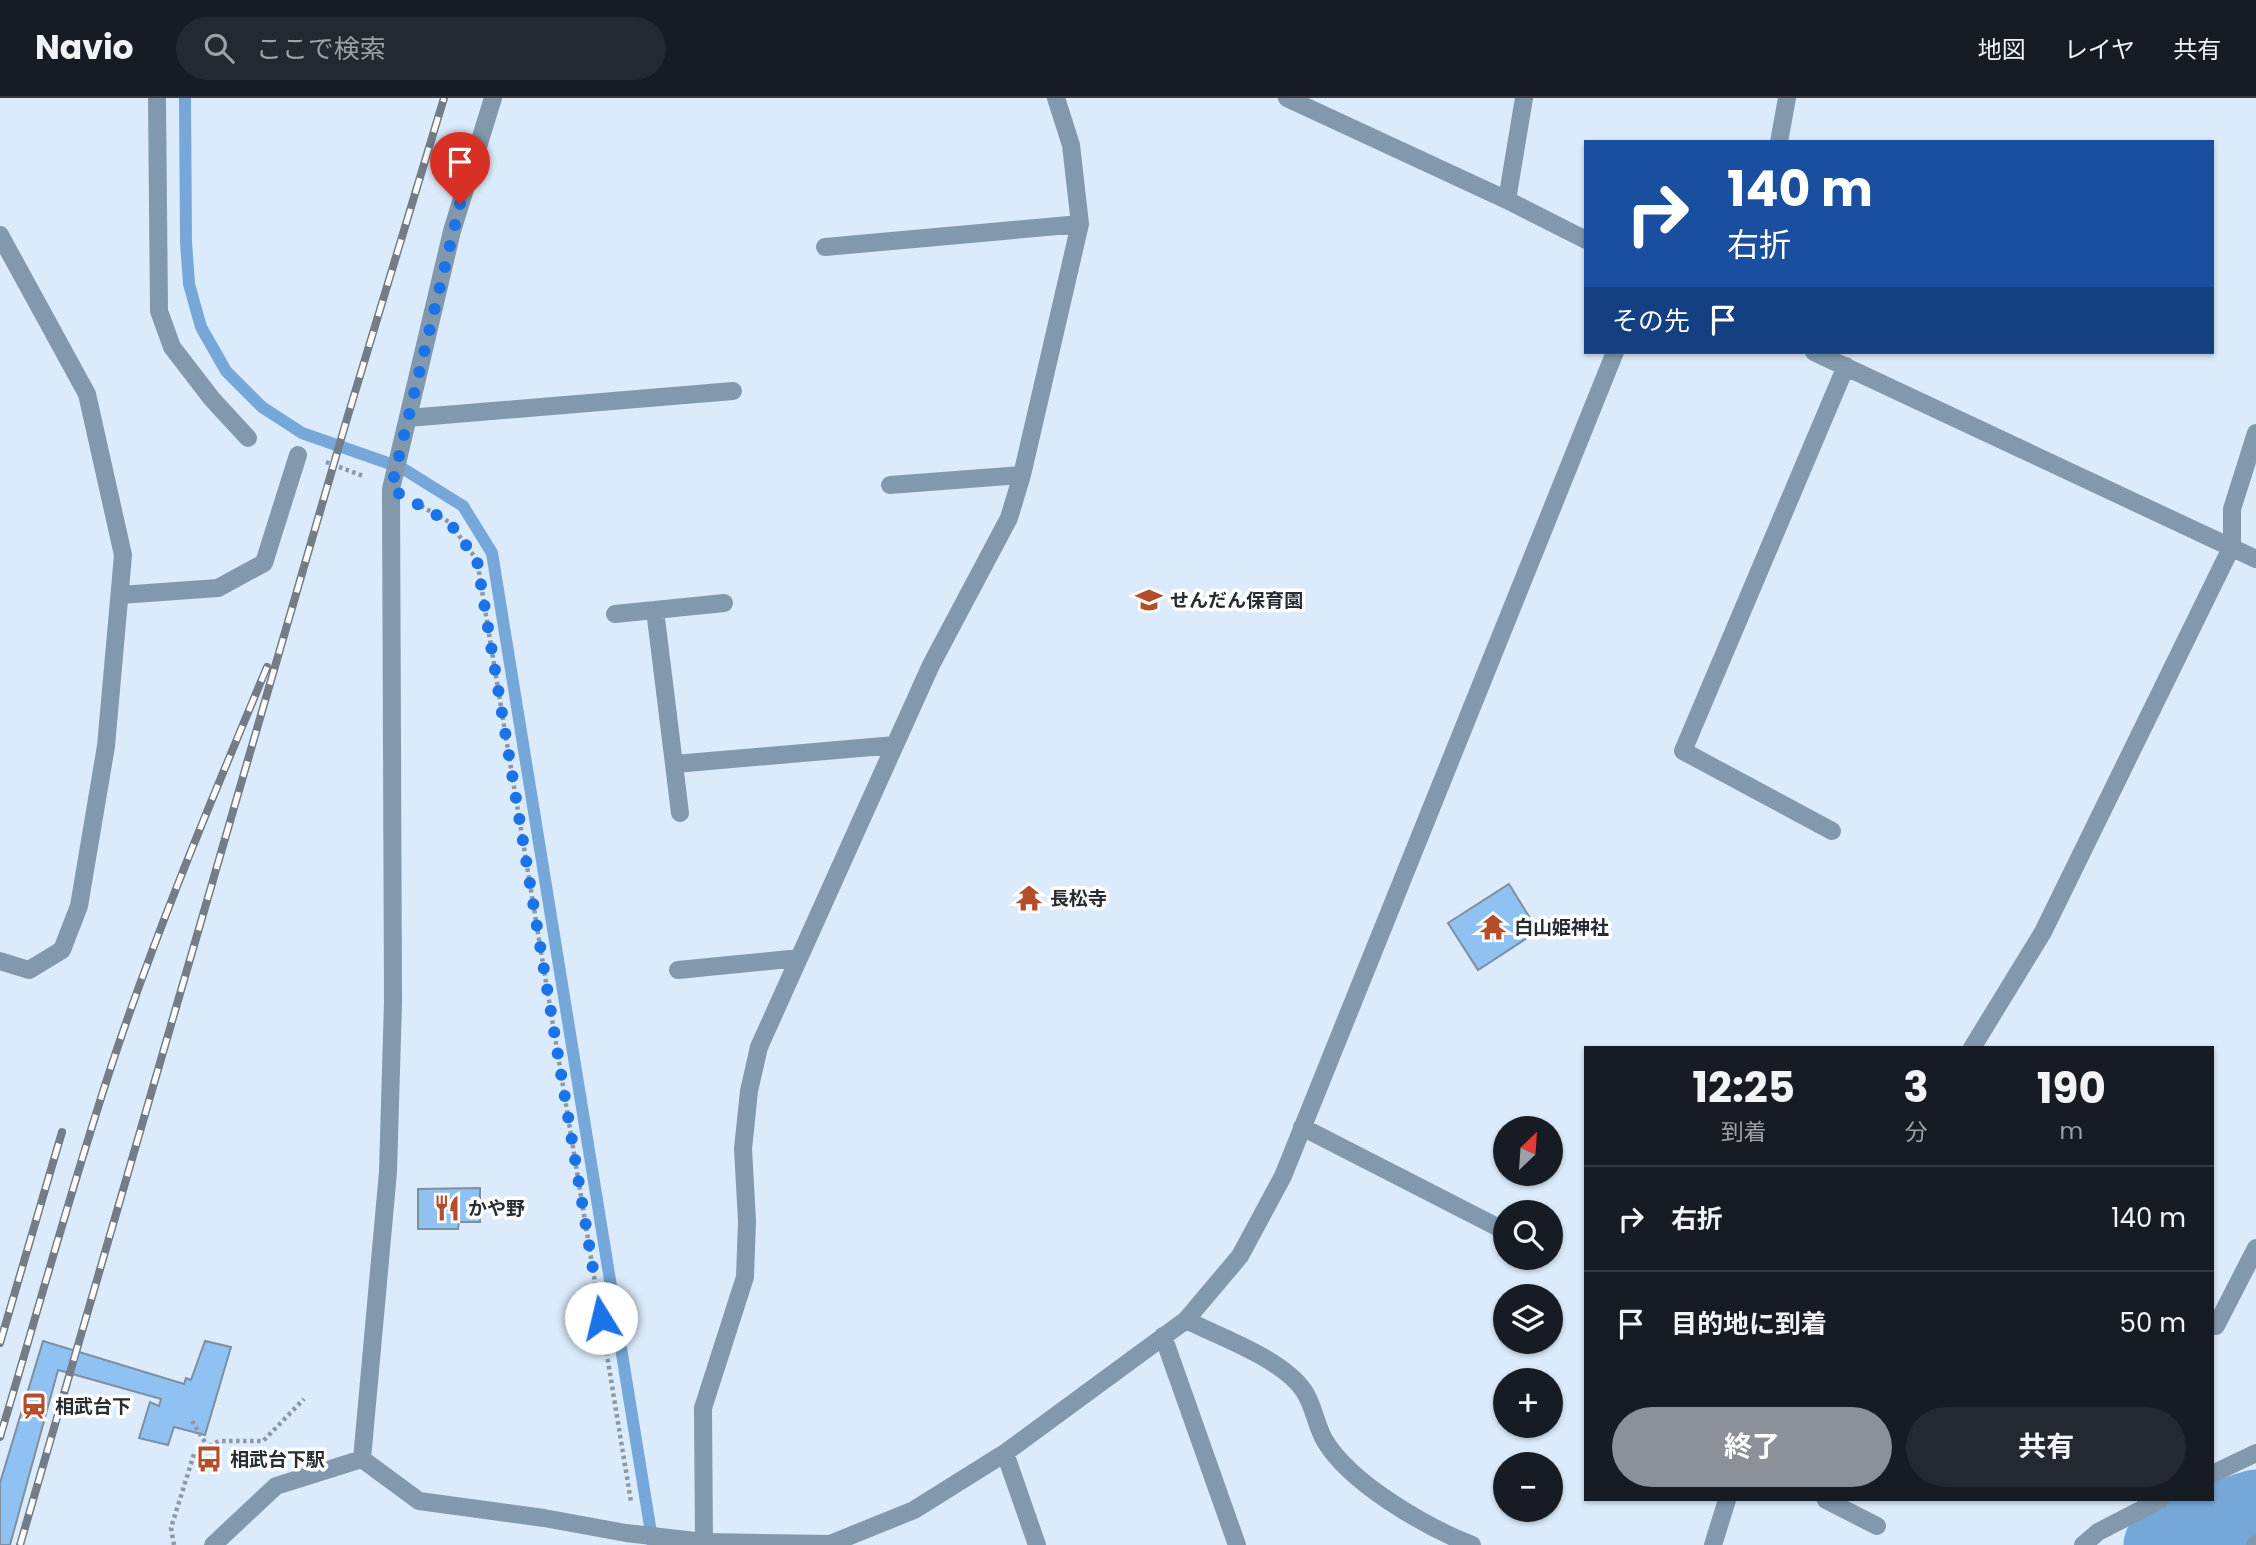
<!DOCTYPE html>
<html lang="ja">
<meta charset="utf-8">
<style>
:root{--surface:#171b24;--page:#242831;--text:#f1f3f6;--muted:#9ea1a6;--line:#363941;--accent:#8c9099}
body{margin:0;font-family:Poppins,"Noto Sans JP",sans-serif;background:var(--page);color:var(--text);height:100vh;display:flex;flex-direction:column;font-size:26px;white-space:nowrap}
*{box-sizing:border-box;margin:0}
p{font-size:23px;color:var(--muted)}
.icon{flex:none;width:38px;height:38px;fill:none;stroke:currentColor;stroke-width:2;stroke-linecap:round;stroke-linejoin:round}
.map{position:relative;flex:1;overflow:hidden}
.sheet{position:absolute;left:1584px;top:948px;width:630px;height:455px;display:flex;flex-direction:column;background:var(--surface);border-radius:0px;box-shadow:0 2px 5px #0004}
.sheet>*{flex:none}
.top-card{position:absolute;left:1584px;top:42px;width:630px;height:214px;border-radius:0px;box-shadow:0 2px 5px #0004;background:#1a4fa0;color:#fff;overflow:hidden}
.needle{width:46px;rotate:25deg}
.tools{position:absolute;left:1493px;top:1018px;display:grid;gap:14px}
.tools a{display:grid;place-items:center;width:70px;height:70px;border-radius:50%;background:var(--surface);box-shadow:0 2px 5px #0004;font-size:35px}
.pin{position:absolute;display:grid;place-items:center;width:60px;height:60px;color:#fff;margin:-72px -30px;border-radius:50% 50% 50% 0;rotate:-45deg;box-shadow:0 0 7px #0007}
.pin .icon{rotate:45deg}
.me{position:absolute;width:77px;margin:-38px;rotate:351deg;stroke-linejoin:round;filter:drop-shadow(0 0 5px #0008)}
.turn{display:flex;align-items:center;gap:24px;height:147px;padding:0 28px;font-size:32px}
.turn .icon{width:91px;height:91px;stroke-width:2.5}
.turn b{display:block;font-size:49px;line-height:60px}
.then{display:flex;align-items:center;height:66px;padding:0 28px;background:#0003;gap:14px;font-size:26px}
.eta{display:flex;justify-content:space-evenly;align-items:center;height:119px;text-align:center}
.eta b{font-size:42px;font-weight:700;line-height:49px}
.cta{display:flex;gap:14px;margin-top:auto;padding:14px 28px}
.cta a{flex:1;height:80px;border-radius:42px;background:var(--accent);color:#fff;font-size:28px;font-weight:700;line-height:80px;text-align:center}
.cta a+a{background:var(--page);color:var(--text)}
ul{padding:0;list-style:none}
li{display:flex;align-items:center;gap:21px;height:105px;padding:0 28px;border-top:2px solid var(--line)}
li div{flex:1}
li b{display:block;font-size:26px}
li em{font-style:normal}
header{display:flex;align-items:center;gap:42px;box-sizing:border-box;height:98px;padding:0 35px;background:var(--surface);border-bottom:2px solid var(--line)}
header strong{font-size:33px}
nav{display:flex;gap:38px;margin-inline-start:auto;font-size:24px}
.search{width:490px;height:63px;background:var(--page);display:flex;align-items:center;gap:18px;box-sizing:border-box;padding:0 24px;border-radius:38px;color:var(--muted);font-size:26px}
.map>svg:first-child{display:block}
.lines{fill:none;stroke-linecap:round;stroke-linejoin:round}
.stream{stroke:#75a7d8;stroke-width:12}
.river{stroke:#75a7d8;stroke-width:77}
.building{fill:#8fc1f3;stroke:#808f9d;stroke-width:2}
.path{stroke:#8c98a4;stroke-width:4.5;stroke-dasharray:3.5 3.5;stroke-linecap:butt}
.minor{stroke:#8298ad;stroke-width:18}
.rail-casing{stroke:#737d88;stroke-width:8}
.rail{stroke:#fff;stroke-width:5;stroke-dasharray:16;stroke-linecap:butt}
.route{stroke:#1a73e8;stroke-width:12;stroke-dasharray:0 21.6}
.labels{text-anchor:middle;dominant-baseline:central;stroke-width:7;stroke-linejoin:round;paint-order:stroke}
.poi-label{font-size:19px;font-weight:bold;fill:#262c32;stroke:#fff;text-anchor:start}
</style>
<header>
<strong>Navio</strong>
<div class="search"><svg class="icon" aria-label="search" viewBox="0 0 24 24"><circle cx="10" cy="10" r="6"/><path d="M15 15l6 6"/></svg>ここで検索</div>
<nav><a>地図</a><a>レイヤ</a><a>共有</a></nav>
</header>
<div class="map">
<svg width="2256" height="1447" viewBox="0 0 2256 1447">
<rect width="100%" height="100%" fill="#dbebfb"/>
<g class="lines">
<path class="stream" d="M 185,0 L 186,144 L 189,186 L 201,229 L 226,273 L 262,309 L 302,335 L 402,370 L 463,408 L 492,455 L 653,1447"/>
<path class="river" d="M 2162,1447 L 2192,1430 L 2256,1410"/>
</g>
<path class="building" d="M 1509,786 L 1538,833 L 1478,872 L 1448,825 Z
M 480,1090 L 480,1124 L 459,1124 L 458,1131 L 418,1131 L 418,1091 Z
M 43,1243 L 184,1286 L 186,1280 L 191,1282 L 205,1243 L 231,1249 L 205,1337 L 174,1329 L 168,1347 L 139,1340 L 150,1304 L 159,1308 L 161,1301 L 58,1272 L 10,1447 L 0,1447 L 0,1385 Z"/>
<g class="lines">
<path class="path" d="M 326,364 L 363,378
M 421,408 L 449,424 L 477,462 L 631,1404
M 192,1323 L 208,1349
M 174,1447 L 171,1430 L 194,1356 L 219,1343 L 263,1343 L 304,1301"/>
<path class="minor" d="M 157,0 L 159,213 L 172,249 L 212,301 L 248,340
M 1287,0 L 1507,102 L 1586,142
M 1779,44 L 1787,0
M 1507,102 L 1524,0
M 0,137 L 87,296 L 123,457 L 106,648 L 79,808 L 62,852 L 29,872 L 0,863
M 825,149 L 1080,126
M 1814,254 L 2256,461
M 408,320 L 733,293
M 890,387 L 1022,377
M 120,497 L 218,490 L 264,465 L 298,357
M 655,512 L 724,505
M 615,516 L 655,512 L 680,715
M 675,666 L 895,647
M 1832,733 L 1683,653 L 1846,268
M 678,872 L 799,860
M 1972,950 L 2043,834 L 2232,448 L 2232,411 L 2256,335
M 1302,1029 L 1505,1133
M 1186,1222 C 1220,1239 1283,1261 1304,1293 C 1314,1308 1316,1328 1325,1343 C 1351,1386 1426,1429 1472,1447
M 2216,1228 L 2256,1150
M 1163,1238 L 1237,1447
M 1005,1355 L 1037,1447
M 362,1361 L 419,1403 L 544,1420 L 626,1435 L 704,1444 L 830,1446 L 914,1412 L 1005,1355 L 1186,1222 L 1240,1158 L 1283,1078 L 1615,254
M 362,1361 L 388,1074 L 393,904 L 391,391 L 452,133 L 493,0
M 2212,1376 L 2256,1355
M 1826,1402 L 1877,1428
M 704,1444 L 703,1310 L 745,1179 L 747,1123 L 743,1051 L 749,993 L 759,949 L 931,567 L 1009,420 L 1022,377 L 1080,126 L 1071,47 L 1056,0
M 213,1447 L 276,1388 L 362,1361
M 1713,1447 L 1727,1402
M 2083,1447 L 2098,1434 L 2160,1402
M 2255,1447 L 2256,1446"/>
<g class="rail-casing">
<path id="rail" d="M 0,1245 L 62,1034
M 0,1339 C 37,1216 71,1091 111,969 C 156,833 212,701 267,569
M 20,1447 L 346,324 L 444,0"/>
</g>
<use href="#rail" class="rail"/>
</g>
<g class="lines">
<path class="route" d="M 460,106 L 391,391 L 449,424 L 477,462 L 601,1220"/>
</g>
<defs>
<g id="school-bare" transform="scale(2.1)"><path d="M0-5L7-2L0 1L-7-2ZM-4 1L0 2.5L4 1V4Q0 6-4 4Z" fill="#b54d2a" stroke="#fff" stroke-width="2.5" paint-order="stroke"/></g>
<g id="temple-bare" transform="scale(2.1)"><path d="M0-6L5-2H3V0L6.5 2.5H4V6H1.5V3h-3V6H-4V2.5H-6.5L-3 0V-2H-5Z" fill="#b54d2a" stroke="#fff" stroke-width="2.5" paint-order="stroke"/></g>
<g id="restaurant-bare" transform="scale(2.1)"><path d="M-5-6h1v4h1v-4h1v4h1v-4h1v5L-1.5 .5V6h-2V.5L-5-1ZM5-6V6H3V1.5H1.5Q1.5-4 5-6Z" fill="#b54d2a" stroke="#fff" stroke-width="2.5" paint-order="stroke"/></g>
<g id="station-bare" transform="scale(2.1)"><path d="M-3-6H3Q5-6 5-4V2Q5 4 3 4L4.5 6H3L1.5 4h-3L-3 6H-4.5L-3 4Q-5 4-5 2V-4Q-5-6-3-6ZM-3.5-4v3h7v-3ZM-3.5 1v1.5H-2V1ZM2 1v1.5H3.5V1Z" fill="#b54d2a" stroke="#fff" stroke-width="2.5" paint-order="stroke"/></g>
<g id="bus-bare" transform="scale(2.1)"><path d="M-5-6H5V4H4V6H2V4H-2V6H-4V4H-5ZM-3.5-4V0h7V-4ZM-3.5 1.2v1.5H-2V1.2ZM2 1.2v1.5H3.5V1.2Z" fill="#b54d2a" stroke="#fff" stroke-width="2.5" paint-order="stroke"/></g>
</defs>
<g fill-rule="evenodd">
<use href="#school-bare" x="1149" y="502"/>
<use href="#temple-bare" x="1029" y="800"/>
<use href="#temple-bare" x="1493" y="829"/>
<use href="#restaurant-bare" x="447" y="1110"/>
<use href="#station-bare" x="34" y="1308"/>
<use href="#bus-bare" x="209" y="1361"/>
</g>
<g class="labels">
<g class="poi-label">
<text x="1170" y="502">せんだん保育園</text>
<text x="1050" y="800">長松寺</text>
<text x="1514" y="829">白山姫神社</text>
<text x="468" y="1110">かや野</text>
<text x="55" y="1308">相武台下</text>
<text x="230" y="1361">相武台下駅</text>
</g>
</g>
</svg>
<div class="tools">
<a><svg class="needle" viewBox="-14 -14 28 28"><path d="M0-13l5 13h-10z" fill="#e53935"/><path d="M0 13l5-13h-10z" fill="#9ea1a6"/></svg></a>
<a><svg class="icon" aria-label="search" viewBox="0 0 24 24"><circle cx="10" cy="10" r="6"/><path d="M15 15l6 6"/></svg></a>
<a><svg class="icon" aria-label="layers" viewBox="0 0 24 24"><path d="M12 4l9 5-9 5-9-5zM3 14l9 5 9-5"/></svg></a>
<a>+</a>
<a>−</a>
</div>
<div class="pin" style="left:460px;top:106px;background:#d93025"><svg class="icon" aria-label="arrive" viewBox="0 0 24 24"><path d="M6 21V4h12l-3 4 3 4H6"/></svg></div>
<svg class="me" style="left:601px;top:1220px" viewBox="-20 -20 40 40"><circle r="19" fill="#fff"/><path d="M0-13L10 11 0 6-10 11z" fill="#1a73e8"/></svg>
<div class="top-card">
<div class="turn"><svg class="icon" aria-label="right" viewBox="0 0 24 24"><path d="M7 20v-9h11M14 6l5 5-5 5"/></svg><div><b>140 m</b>右折</div></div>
<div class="then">その先<svg class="icon" aria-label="arrive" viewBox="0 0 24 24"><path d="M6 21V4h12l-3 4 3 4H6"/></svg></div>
</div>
<section class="sheet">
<div class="eta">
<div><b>12:25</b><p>到着</p></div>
<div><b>3</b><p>分</p></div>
<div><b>190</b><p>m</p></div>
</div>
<ul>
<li><svg class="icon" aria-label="right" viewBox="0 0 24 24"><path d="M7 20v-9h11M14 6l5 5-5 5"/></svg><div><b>右折</b></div><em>140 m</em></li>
<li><svg class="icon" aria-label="arrive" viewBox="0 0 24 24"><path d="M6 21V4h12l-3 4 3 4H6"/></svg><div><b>目的地に到着</b></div><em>50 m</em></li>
</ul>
<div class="cta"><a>終了</a><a>共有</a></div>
</section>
</div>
